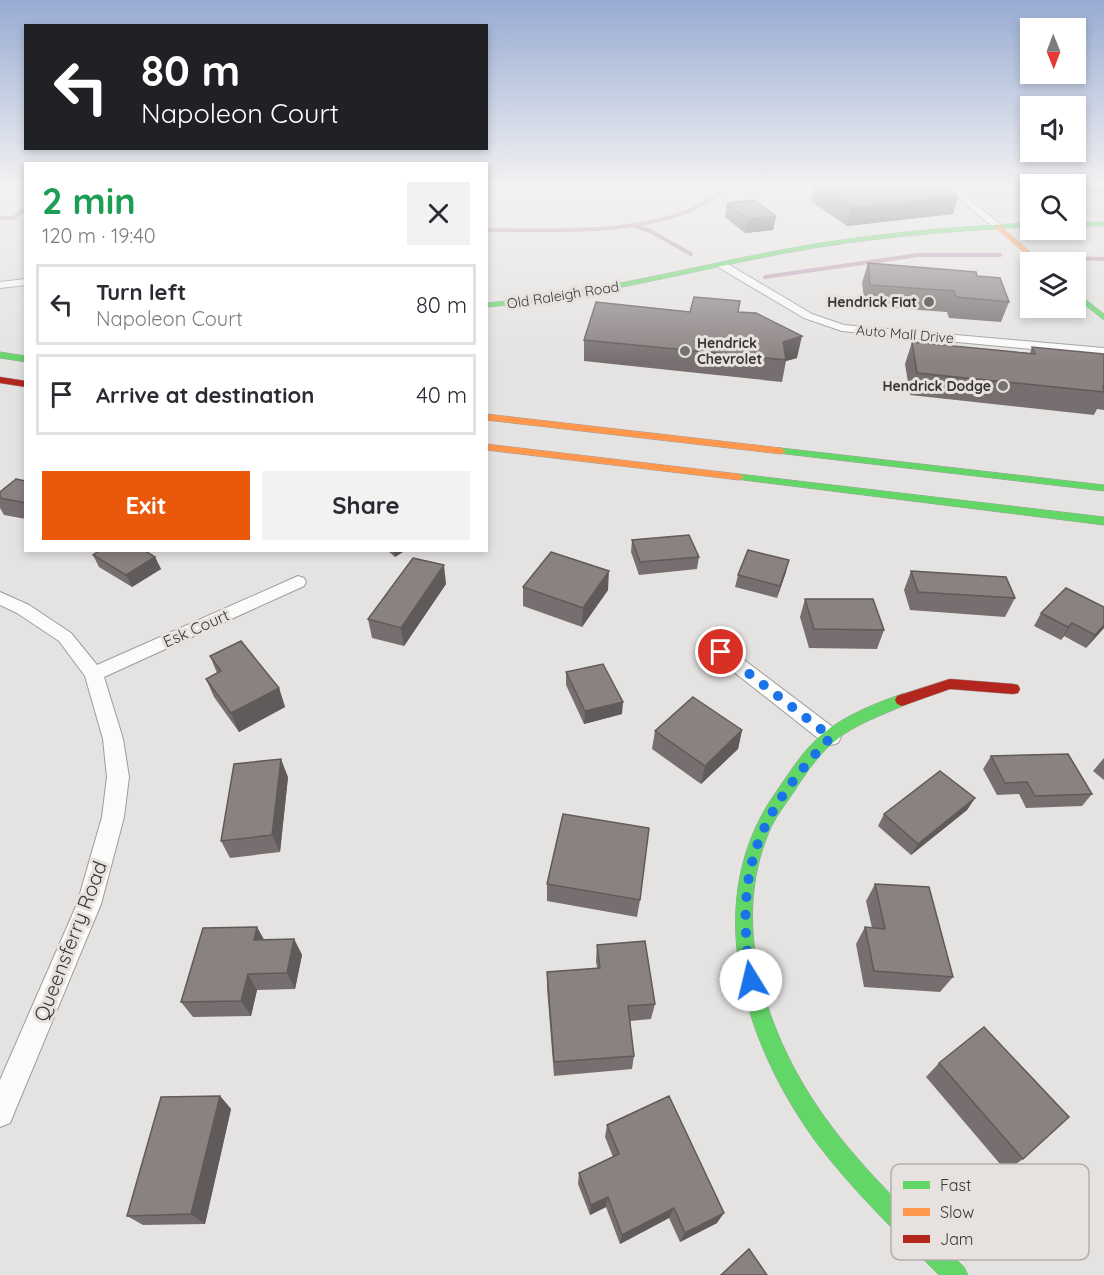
<!DOCTYPE html>
<meta charset="utf-8">
<style>
:root{--surface:#fff;--page:#f2f2f3;--text:#2b2b33;--muted:#7c7c81;--line:#e1e1e2;--accent:#ea580c}
body{margin:0;font-family:Quicksand,sans-serif;background:var(--page);color:var(--text);height:100vh;display:flex;flex-direction:column;font-size:22px;white-space:nowrap}
*{box-sizing:border-box;margin:0}
p{font-size:20px;color:var(--muted)}
.icon{flex:none;width:33px;height:33px;fill:none;stroke:currentColor;stroke-width:2;stroke-linecap:round;stroke-linejoin:round}
.map{position:relative;flex:1;overflow:hidden}
.panel{position:absolute;left:24px;top:162px;width:464px;height:390px;display:flex;flex-direction:column;background:var(--surface);border-radius:0px;box-shadow:0 3px 9px #0003}
.panel>*{flex:none}
.top-card{position:absolute;left:24px;top:24px;width:464px;height:126px;border-radius:0px;box-shadow:0 3px 9px #0003;background:#202124;color:#fff;overflow:hidden}
.needle{width:39px;rotate:179deg}
.buttons{position:absolute;left:1020px;top:18px;display:grid;gap:12px}
.buttons a{display:grid;place-items:center;width:66px;height:66px;border-radius:0px;background:var(--surface);box-shadow:0 3px 9px #0003;font-size:30px}
.pin{position:absolute;display:grid;place-items:center;width:51px;height:51px;color:#fff;margin:-26px;border:3px solid #fff;border-radius:50%;box-shadow:0 2px 6px #0007}
.me{position:absolute;width:66px;margin:-33px;rotate:351deg;stroke-linejoin:round;filter:drop-shadow(0 0 4px #0008)}
.turn{display:flex;align-items:center;gap:21px;height:126px;padding:0 18px;font-size:27px}
.turn .icon{width:78px;height:78px;stroke-width:2.5}
.turn b{display:block;font-size:42px;line-height:51px}
.round{display:grid;place-items:center;flex:none;width:63px;height:63px;border-radius:0px;background:var(--page)}
.headline{display:flex;align-items:center;justify-content:space-between;height:102px;padding:0 18px}
h1{font-size:36px;font-weight:700;line-height:45px;color:#1e9e55}
.cta{display:flex;gap:12px;margin-top:auto;padding:12px 18px}
.cta a{flex:1;height:69px;border-radius:0px;background:var(--accent);color:#fff;font-size:24px;font-weight:700;line-height:69px;text-align:center}
.cta a+a{background:var(--page);color:var(--text)}
ul{padding:0;list-style:none}
li{display:flex;align-items:center;gap:18px;height:81px;margin:0 12px 9px;padding:0 6px;border:3px solid var(--line);border-radius:0px}
li div{flex:1}
li b{display:block;font-size:22px}
li em{font-style:normal}
.map>svg:first-child{display:block}
.built{fill:#ddd5d2}
.lines{fill:none;stroke-linecap:round;stroke-linejoin:round}
.stream{stroke:#be9eb4;stroke-width:4}
.street-casing{stroke:#9d9c9a;stroke-width:2}
.fast-casing{stroke:#9d9c9a;stroke-width:1}
.slow-casing{stroke:#9d9c9a;stroke-width:1}
.jam-casing{stroke:#9d9c9a;stroke-width:1}
.street{fill:#fbfbfa;fill-rule:evenodd}
.fast{fill:#63d668;fill-rule:evenodd}
.slow{fill:#ff974d;fill-rule:evenodd}
.jam{fill:#b3261e;fill-rule:evenodd}
.wall{fill:#776f6f}
.shaded-wall{fill:#615a5a}
.building{fill:#8a8181;stroke:#615a5a;stroke-width:1.5}
.route{stroke:#1a73e8;stroke-width:10;stroke-dasharray:0 18}
.poi-dot{fill:#757371;stroke:#e7e2df;stroke-width:2}
.labels{text-anchor:middle;dominant-baseline:central;stroke-width:6;stroke-linejoin:round;paint-order:stroke}
.far-street-label{font-size:14px;fill:#383635;stroke:#e7e2df}
.far-poi-label{font-size:14px;font-weight:bold;fill:#383635;stroke:#e7e2df;text-anchor:end}
.street-label{font-size:16px;fill:#383635;stroke:#e7e2df}
.near-street-label{font-size:20px;fill:#383635;stroke:#e7e2df}
.key{fill:#e7e2df;stroke:#b2aeac;stroke-width:1.5}
.key-label{font-size:16px;fill:#383635}
</style>
<div class="map">
<svg width="1104" height="1275" viewBox="0 0 1104 1275">
<rect width="100%" height="100%" fill="#e5e3e1"/>
<path class="built" d="M 955,185 L 1030,185 L 1030,217 L 998,218 Z
M 1076,185 L 1104,185 L 1104,218 L 1076,217 Z"/>
<g class="lines">
<path class="stream" d="M 0,218 L 13,218 L 26,209
M 632,225 L 650,231 L 691,254
M 486,230 C 549,230 629,235 688,211 C 704,205 718,194 732,185
M 1068,258 L 1104,259
M 765,277 L 918,255 L 1000,255"/>
<g class="street-casing">
<path id="street" d="M 943,185 L 952,185 L 1000,224 L 1000,228 L 994,228 Z
M 718,263 L 726,263 L 812,314 L 844,325 L 1104,348 L 1104,356 L 842,331 L 804,318 L 718,267 Z
M 26,279 L 26,285 L 0,288 L 0,282 Z
M 298,576 L 304,578 L 306,582 L 304,586 L 104,677 L 123,739 L 129,777 L 124,817 L 101,904 L 10,1123 L 0,1127 L 0,1080 L 77,904 L 102,817 L 107,777 L 103,739 L 85,676 L 59,641 L 17,613 L 0,605 L 0,592 L 29,605 L 71,633 L 97,665 Z
M 721,645 L 727,647 L 838,731 L 841,737 L 838,743 L 831,745 L 824,743 L 715,657 L 712,652 L 715,647 Z"/>
</g>
<g class="fast-casing">
<path id="fast" d="M 1076,222 L 1104,222 L 1104,226 L 1076,226 Z
M 1030,223 L 1030,227 C 948,231 866,238 786,253 C 686,272 588,299 486,307 L 486,303 C 588,294 686,268 786,249 C 866,234 948,227 1030,223 Z
M 1076,292 L 1104,314 L 1104,320 L 1076,298 Z
M 0,352 L 26,356 L 26,362 L 0,358 Z
M 781,448 L 1104,485 L 1104,491 L 777,453 L 777,449 Z
M 739,474 L 1104,517 L 1104,525 L 735,479 L 734,477 Z
M 902,694 L 907,696 L 909,700 L 907,704 C 883,715 855,724 835,741 C 819,754 806,773 795,790 C 786,804 775,817 769,832 C 731,922 764,1026 815,1103 C 856,1165 912,1215 964,1267 L 968,1275 L 939,1275 C 896,1232 852,1190 816,1142 C 743,1042 699,901 776,792 C 790,772 805,747 825,732 C 846,715 876,703 902,694 Z"/>
</g>
<g class="slow-casing">
<path id="slow" d="M 997,224 L 999,225 L 1042,262 L 1035,262 L 995,227 Z
M 486,414 L 781,448 L 786,451 L 781,454 L 486,420 Z
M 486,444 L 739,474 L 744,477 L 739,480 L 486,450 Z"/>
</g>
<g class="jam-casing">
<path id="jam" d="M 0,377 L 26,381 L 26,387 L 0,383 Z
M 950,679 L 1013,684 L 1018,685 L 1020,689 L 1018,693 L 1013,694 L 950,689 L 902,706 L 897,704 L 895,700 L 897,696 Z"/>
</g>
<use href="#street" class="street"/>
<use href="#fast" class="fast"/>
<use href="#slow" class="slow"/>
<use href="#jam" class="jam"/>
</g>
<path class="wall" d="M 814,185 L 946,185 L 958,196 L 953,214 L 847,226 L 811,201 Z
M 1076,185 L 1104,185 L 1104,193 L 1076,194 Z
M 727,203 L 776,216 L 773,230 L 745,233 L 725,217 Z
M 868,263 L 977,276 L 1009,302 L 1001,322 L 949,318 L 947,312 L 865,306 L 862,283 Z
M 690,312 L 738,312 L 797,358 L 786,361 L 782,382 L 584,361 L 584,340 Z
M 912,342 L 1030,353 L 1032,347 L 1104,354 L 1104,410 L 1097,409 L 1094,415 L 910,395 L 905,364 Z
M 26,481 L 26,519 L 4,515 L 0,508 L 0,492 Z
M 632,540 L 699,557 L 697,569 L 639,575 L 631,552 Z
M 387,550 L 406,550 L 395,557 Z
M 93,555 L 155,557 L 161,569 L 132,587 L 99,567 Z
M 911,571 L 1015,598 L 1005,617 L 910,610 L 904,590 Z
M 786,572 L 777,598 L 735,587 L 738,575 Z
M 446,584 L 404,646 L 372,638 L 368,619 Z
M 523,587 L 608,590 L 582,627 L 523,606 Z
M 805,599 L 884,630 L 877,649 L 809,648 L 800,617 Z
M 1104,607 L 1104,628 L 1086,648 L 1064,636 L 1061,640 L 1034,626 L 1041,613 Z
M 210,656 L 279,688 L 285,707 L 239,732 L 214,697 L 206,679 L 217,673 Z
M 566,672 L 622,714 L 584,724 L 566,685 Z
M 742,730 L 738,749 L 701,784 L 652,749 L 655,731 Z
M 991,756 L 1092,794 L 1082,806 L 1026,808 L 1019,794 L 997,795 L 983,769 Z
M 1104,758 L 1104,780 L 1093,771 Z
M 288,777 L 280,852 L 230,858 L 221,841 Z
M 975,798 L 967,810 L 911,855 L 878,826 L 884,814 Z
M 547,884 L 640,900 L 637,917 L 547,901 Z
M 875,884 L 953,977 L 940,992 L 864,987 L 856,944 L 865,927 L 872,928 L 866,901 Z
M 294,939 L 302,955 L 295,989 L 257,990 L 251,1016 L 193,1017 L 181,1002 L 264,940 Z
M 597,945 L 655,1004 L 651,1019 L 630,1021 L 634,1056 L 632,1069 L 554,1076 L 547,988 L 547,972 L 597,968 L 596,961 Z
M 939,1063 L 1023,1159 L 1006,1171 L 926,1077 Z
M 220,1096 L 231,1109 L 205,1224 L 143,1225 L 127,1216 Z
M 607,1125 L 717,1223 L 680,1242 L 669,1218 L 620,1244 L 606,1207 L 590,1215 L 578,1184 L 579,1173 L 613,1157 L 605,1137 Z"/>
<path class="shaded-wall" d="M 958,196 L 953,214 L 847,226 L 851,208 Z
M 776,216 L 773,230 L 745,233 L 748,219 Z
M 802,336 L 797,358 L 786,361 L 783,342 Z
M 394,550 L 406,550 L 395,557 Z
M 155,557 L 161,569 L 132,587 L 126,575 Z
M 789,560 L 786,572 L 777,598 L 780,586 Z
M 444,565 L 446,584 L 404,646 L 401,628 Z
M 609,571 L 608,590 L 582,627 L 583,608 Z
M 1072,623 L 1064,636 L 1061,640 L 1068,627 Z
M 1104,625 L 1104,628 L 1086,648 L 1095,635 Z
M 279,688 L 285,707 L 239,732 L 231,713 Z
M 623,702 L 622,714 L 584,724 L 585,711 Z
M 742,730 L 738,749 L 701,784 L 705,766 Z
M 281,759 L 288,777 L 280,852 L 272,835 Z
M 975,798 L 967,810 L 911,855 L 918,844 Z
M 257,927 L 266,943 L 254,940 Z
M 294,939 L 302,955 L 295,989 L 287,973 Z
M 248,974 L 257,990 L 251,1016 L 241,1001 Z
M 220,1096 L 231,1109 L 205,1224 L 191,1214 Z
M 608,1197 L 606,1207 L 590,1215 L 591,1205 Z
M 674,1208 L 669,1218 L 620,1244 L 622,1235 Z
M 724,1213 L 717,1223 L 680,1242 L 685,1233 Z"/>
<path class="building" d="M 816,185 L 946,185 L 958,196 L 851,208 Z
M 754,200 L 776,216 L 748,219 L 727,203 Z
M 868,263 L 976,272 L 977,276 L 1000,278 L 1009,302 L 956,297 L 954,291 L 870,285 Z
M 694,297 L 740,301 L 738,312 L 756,313 L 802,336 L 783,342 L 786,360 L 584,340 L 596,302 L 690,312 Z
M 912,342 L 1035,354 L 1032,347 L 1104,354 L 1104,386 L 1103,386 L 1104,392 L 917,373 Z
M 16,479 L 26,481 L 26,503 L 0,498 L 0,492 Z
M 689,535 L 699,557 L 640,562 L 632,540 Z
M 100,550 L 144,550 L 155,557 L 126,575 L 93,555 Z
M 748,550 L 789,560 L 780,586 L 738,575 Z
M 551,552 L 609,571 L 583,608 L 523,587 Z
M 413,558 L 444,565 L 401,628 L 368,619 Z
M 911,571 L 1006,577 L 1015,598 L 918,592 Z
M 1066,588 L 1104,607 L 1104,625 L 1095,635 L 1072,623 L 1068,627 L 1041,613 Z
M 805,599 L 873,599 L 884,630 L 814,629 Z
M 241,641 L 279,688 L 231,713 L 206,679 L 221,671 L 210,656 Z
M 603,664 L 623,702 L 585,711 L 566,672 Z
M 693,697 L 742,730 L 705,766 L 655,731 Z
M 1068,754 L 1092,794 L 1035,796 L 1027,782 L 1005,783 L 991,756 Z
M 281,759 L 272,835 L 221,841 L 234,764 Z
M 940,771 L 975,798 L 918,844 L 884,814 Z
M 563,814 L 649,828 L 640,900 L 547,884 Z
M 875,884 L 929,887 L 953,977 L 874,971 L 865,927 L 885,929 Z
M 257,927 L 254,940 L 294,939 L 287,973 L 248,974 L 241,1001 L 181,1002 L 203,928 Z
M 645,941 L 655,1004 L 628,1006 L 634,1056 L 554,1062 L 547,972 L 600,968 L 597,945 Z
M 984,1027 L 1069,1117 L 1023,1159 L 939,1063 Z
M 220,1096 L 191,1214 L 127,1216 L 161,1097 Z
M 669,1096 L 724,1213 L 685,1233 L 674,1208 L 622,1235 L 608,1197 L 591,1205 L 579,1173 L 619,1154 L 607,1125 Z
M 749,1249 L 767,1275 L 721,1275 Z"/>
<linearGradient id="sky" x2="0" y2="1"><stop stop-color="#97abd3"/><stop offset="0.51" stop-color="#f3f2f2"/><stop offset="1" stop-color="#f3f2f2" stop-opacity="0"/></linearGradient>
<rect width="1104" height="363" fill="url(#sky)"/>
<g class="lines">
<path class="route" d="M 721,652 L 831,737 C 756,816 734,871 751,980"/>
</g>
<g class="poi-dot">
<circle cx="929" cy="302" r="6"/>
<circle cx="685" cy="351" r="6"/>
<circle cx="1003" cy="386" r="6"/>
</g>
<g class="labels">
<g class="far-street-label">
<text transform="translate(563 295) rotate(-9)">Old Raleigh Road</text>
<text transform="translate(905 334) rotate(5)">Auto Mall Drive</text>
</g>
<g class="far-poi-label">
<text x="917" y="302">Hendrick Fiat</text>
<text x="697" y="343" text-anchor="start">Hendrick<tspan x="697" dy="16">Chevrolet</tspan></text>
<text x="991" y="386">Hendrick Dodge</text>
</g>
<g class="street-label">
<text transform="translate(196 628) rotate(-24)">Esk Court</text>
</g>
<g class="near-street-label">
<text transform="translate(70 941) rotate(-69)">Queensferry Road</text>
</g>
</g>
<rect x="891" y="1164" width="198" height="96" rx="9" class="key"/>
<rect x="903" y="1181" width="27" height="8" fill="#63d668"/>
<rect x="903" y="1208" width="27" height="8" fill="#ff974d"/>
<rect x="903" y="1235" width="27" height="8" fill="#b3261e"/>
<g class="key-label">
<text x="940" y="1191">Fast</text>
<text x="940" y="1218">Slow</text>
<text x="940" y="1245">Jam</text>
</g>
</svg>
<div class="buttons">
<a><svg class="needle" viewBox="-14 -14 28 28"><path d="M0-13l5 13h-10z" fill="#e53935"/><path d="M0 13l5-13h-10z" fill="#7c7c81"/></svg></a>
<a><svg class="icon" aria-label="sound" viewBox="0 0 24 24"><path d="M4 9h4l5-4v14l-5-4H4zM17 9q2 3 0 6"/></svg></a>
<a><svg class="icon" aria-label="search" viewBox="0 0 24 24"><circle cx="10" cy="10" r="6"/><path d="M15 15l6 6"/></svg></a>
<a><svg class="icon" aria-label="layers" viewBox="0 0 24 24"><path d="M12 4l9 5-9 5-9-5zM3 14l9 5 9-5"/></svg></a>
</div>
<div class="pin" style="left:721px;top:652px;background:#d93025"><svg class="icon" aria-label="arrive" viewBox="0 0 24 24"><path d="M6 21V4h12l-3 4 3 4H6"/></svg></div>
<svg class="me" style="left:751px;top:980px" viewBox="-20 -20 40 40"><circle r="19" fill="#fff"/><path d="M0-13L10 11 0 6-10 11z" fill="#1a73e8"/></svg>
<div class="top-card">
<div class="turn"><svg class="icon" aria-label="left" viewBox="0 0 24 24"><path d="M17 20v-9H6M10 6l-5 5 5 5"/></svg><div><b>80 m</b>Napoleon Court</div></div>
</div>
<section class="panel">
<div class="headline"><div><h1>2 min</h1><p>120 m · 19:40</p></div><a class="round"><svg class="icon" aria-label="close" viewBox="0 0 24 24"><path d="M6 6l12 12M18 6L6 18"/></svg></a></div>
<ul>
<li><svg class="icon" aria-label="left" viewBox="0 0 24 24"><path d="M17 20v-9H6M10 6l-5 5 5 5"/></svg><div><b>Turn left</b><p>Napoleon Court</p></div><em>80 m</em></li>
<li><svg class="icon" aria-label="arrive" viewBox="0 0 24 24"><path d="M6 21V4h12l-3 4 3 4H6"/></svg><div><b>Arrive at destination</b></div><em>40 m</em></li>
</ul>
<div class="cta"><a>Exit</a><a>Share</a></div>
</section>
</div>
